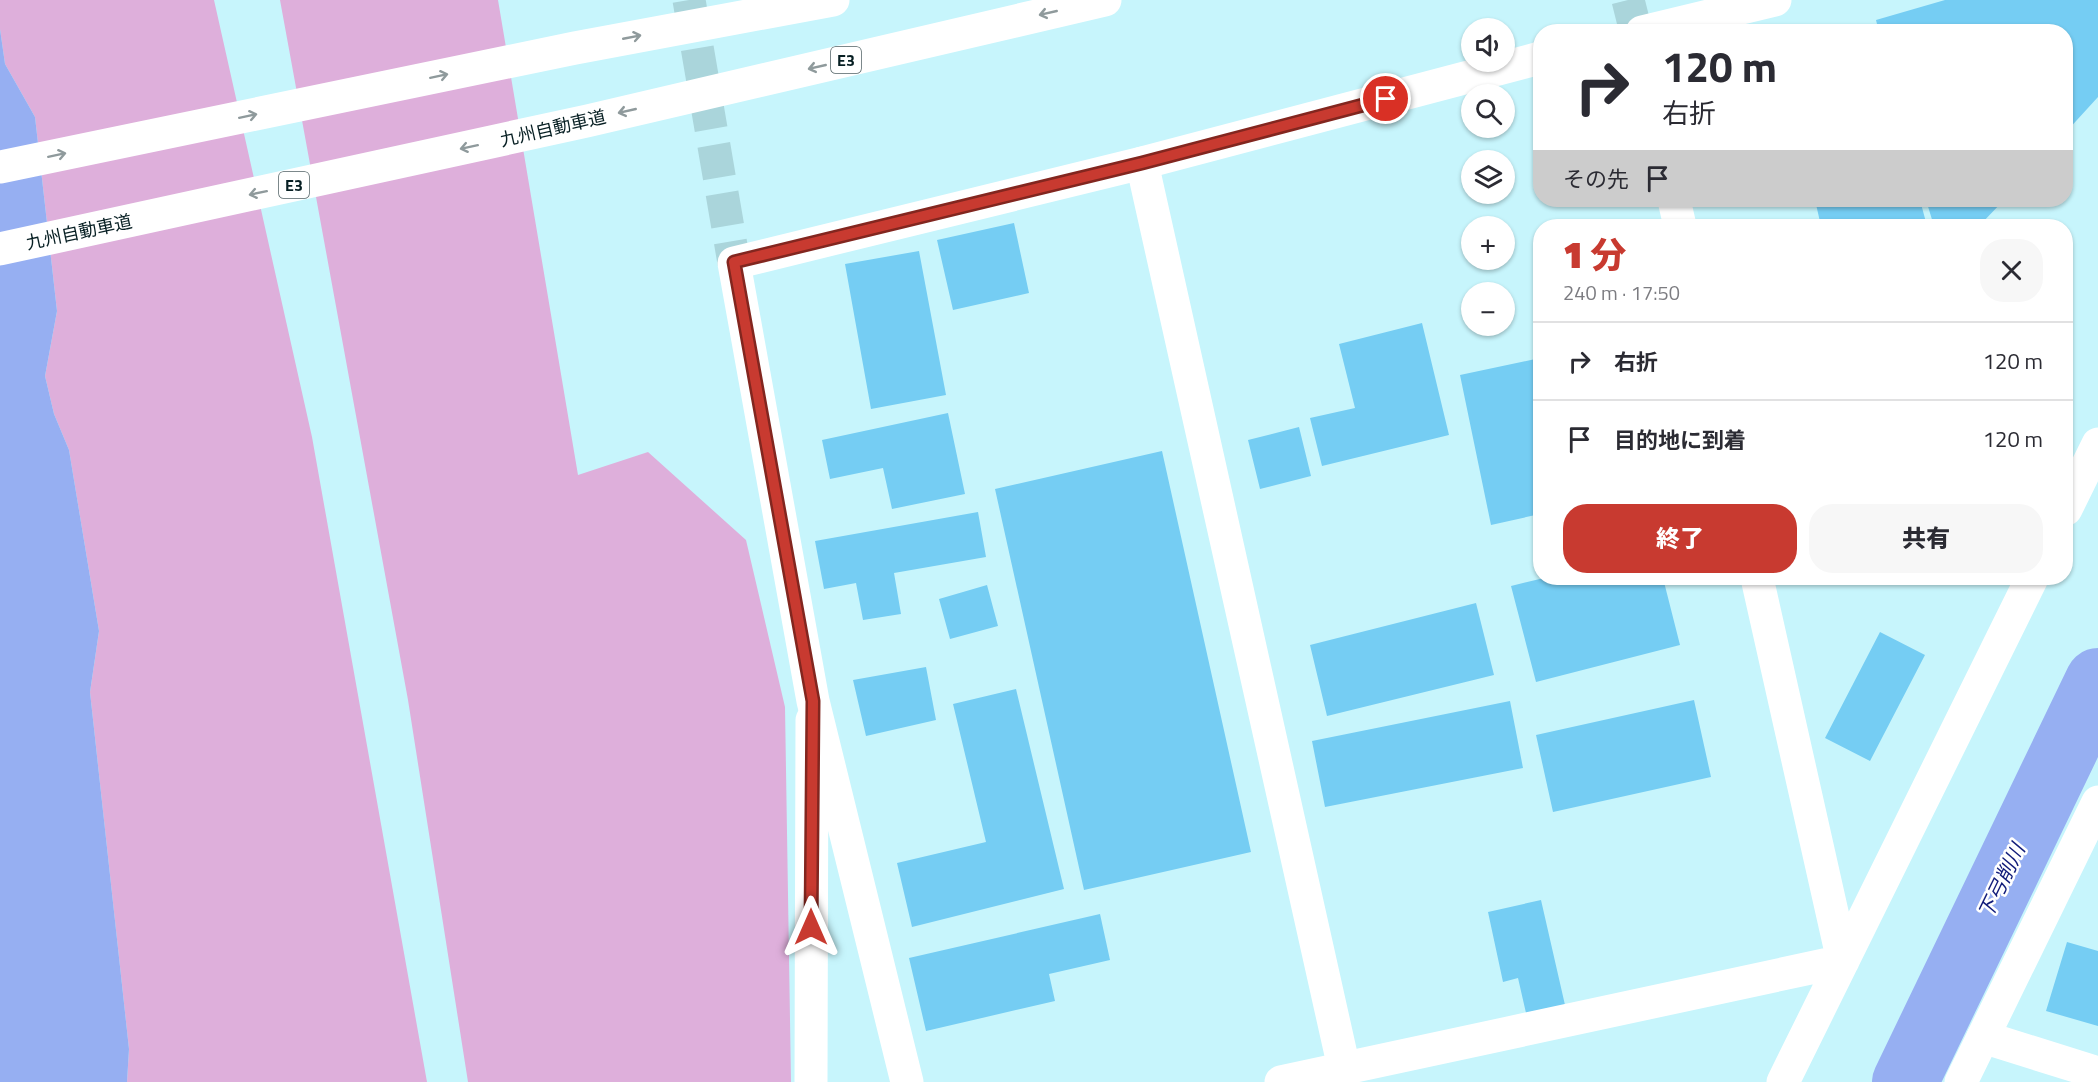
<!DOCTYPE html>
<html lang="ja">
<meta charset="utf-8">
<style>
:root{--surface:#fff;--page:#f7f7f7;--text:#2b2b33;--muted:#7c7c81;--line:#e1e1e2;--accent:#c83a30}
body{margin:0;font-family:"Titillium Web","Noto Sans JP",sans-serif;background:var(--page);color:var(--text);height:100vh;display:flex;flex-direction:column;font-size:22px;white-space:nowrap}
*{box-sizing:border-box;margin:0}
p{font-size:20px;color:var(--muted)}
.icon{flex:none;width:33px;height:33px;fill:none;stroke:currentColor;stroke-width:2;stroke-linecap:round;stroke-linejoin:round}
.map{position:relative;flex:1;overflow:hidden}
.panel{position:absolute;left:1533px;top:219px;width:540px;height:366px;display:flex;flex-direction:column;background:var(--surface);border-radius:24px;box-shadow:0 2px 4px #0004}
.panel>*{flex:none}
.banner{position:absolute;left:1533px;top:24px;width:540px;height:183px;border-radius:24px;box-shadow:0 2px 4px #0004;background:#fff;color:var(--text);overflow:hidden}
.fabs{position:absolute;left:1461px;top:18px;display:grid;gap:12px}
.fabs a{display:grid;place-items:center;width:54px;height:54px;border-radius:50%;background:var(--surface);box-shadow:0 2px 4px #0004;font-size:30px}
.pin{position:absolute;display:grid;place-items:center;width:51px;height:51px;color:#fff;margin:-26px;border:3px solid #fff;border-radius:50%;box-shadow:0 2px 6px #0007}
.me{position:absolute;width:66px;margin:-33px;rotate:0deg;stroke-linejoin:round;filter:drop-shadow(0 0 4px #0008)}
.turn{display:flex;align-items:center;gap:21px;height:126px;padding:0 30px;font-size:27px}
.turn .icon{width:78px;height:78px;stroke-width:2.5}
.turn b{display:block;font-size:42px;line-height:51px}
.then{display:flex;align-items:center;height:57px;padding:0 30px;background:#0003;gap:12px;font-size:22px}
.round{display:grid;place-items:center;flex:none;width:63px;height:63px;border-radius:24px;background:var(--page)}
.summary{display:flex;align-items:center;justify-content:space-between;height:102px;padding:0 30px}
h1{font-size:36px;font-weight:800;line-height:45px;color:var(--accent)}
.primary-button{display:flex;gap:12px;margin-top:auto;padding:12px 30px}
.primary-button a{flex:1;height:69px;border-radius:24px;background:var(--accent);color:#fff;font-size:24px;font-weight:800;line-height:69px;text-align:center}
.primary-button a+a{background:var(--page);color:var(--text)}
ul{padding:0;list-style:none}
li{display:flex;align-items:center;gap:18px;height:78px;padding:0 30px;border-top:2px solid var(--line)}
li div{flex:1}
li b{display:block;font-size:22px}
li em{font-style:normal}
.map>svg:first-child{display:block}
.green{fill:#deafdb}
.water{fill:#96aff2}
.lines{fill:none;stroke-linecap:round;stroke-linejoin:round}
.river{stroke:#96aff2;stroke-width:66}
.building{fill:#75cdf3}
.minor-tunnel{stroke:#aad5db;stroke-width:33;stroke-dasharray:33 16;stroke-linecap:butt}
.tertiary-tunnel{stroke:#aad5db;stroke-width:33;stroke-dasharray:33 16;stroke-linecap:butt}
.minor{stroke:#fff;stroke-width:33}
.tertiary{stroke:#fff;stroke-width:33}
.motorway{stroke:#fff;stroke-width:33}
.oneway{stroke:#8f9a9c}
.route-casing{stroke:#82261f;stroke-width:15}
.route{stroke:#c83a30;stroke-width:10}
.labels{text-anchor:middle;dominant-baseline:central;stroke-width:5;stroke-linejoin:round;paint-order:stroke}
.shield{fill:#fff;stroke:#516265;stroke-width:1.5}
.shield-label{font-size:16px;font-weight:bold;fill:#071f23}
.street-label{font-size:18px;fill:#071f23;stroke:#fff}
.water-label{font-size:20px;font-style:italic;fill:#111c7a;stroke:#fff}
</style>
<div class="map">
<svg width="2098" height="1082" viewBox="0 0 2098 1082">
<rect width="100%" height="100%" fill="#c7f5fc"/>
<path class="green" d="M 0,0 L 214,0 L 312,437 L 427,1082 L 127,1082 L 129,1049 L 90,692 L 99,631 L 69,450 L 54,414 L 45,376 L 57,311 L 35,117 L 5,64 L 0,29 Z
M 280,0 L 498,0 L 578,475 L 648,452 L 746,540 L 785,707 L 791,1082 L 468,1082 L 408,700 Z"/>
<path class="water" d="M 0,29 L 5,64 L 35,117 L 57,311 L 45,376 L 54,414 L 69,450 L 99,631 L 90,692 L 129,1049 L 127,1082 L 0,1082 Z"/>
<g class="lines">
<path class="river" d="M 1905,1082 L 2098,681"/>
</g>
<path class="building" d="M 1945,0 L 2098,0 L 2098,97 L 2066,132 L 2066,32 L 1879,32 L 1876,20 Z
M 1815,200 L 1920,200 L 1927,226 L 1821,226 Z
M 1926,200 L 2004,200 L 1979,226 L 1934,226 Z
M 1014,223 L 1029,293 L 953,310 L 937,240 Z
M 919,251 L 946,395 L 871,409 L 845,264 Z
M 1422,323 L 1449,435 L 1322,466 L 1310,418 L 1355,408 L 1339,344 Z
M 1540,358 L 1540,514 L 1491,525 L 1460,375 Z
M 948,413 L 965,494 L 892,509 L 883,468 L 830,479 L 822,440 Z
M 1299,427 L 1311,476 L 1260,489 L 1248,440 Z
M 1162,451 L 1251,852 L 1084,890 L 995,489 Z
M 978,512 L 986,557 L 894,573 L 901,614 L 863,620 L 856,583 L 824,589 L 815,541 Z
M 1544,578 L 1663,578 L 1680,645 L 1536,682 L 1511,586 Z
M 987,585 L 998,626 L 950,639 L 939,599 Z
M 1476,603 L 1494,675 L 1327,716 L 1310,645 Z
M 1880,632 L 1925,655 L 1870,761 L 1825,738 Z
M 926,667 L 936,720 L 866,736 L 853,680 Z
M 1016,689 L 1064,889 L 912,927 L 897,863 L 986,842 L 953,704 Z
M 1694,700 L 1711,777 L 1553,812 L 1536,735 Z
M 1510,701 L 1523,768 L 1325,807 L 1312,741 Z
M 1541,900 L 1565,1005 L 1526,1013 L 1518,978 L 1503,982 L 1488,912 Z
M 1100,914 L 1110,960 L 1049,974 L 1055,1001 L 926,1031 L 909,958 Z
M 2067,942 L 2098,951 L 2098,1026 L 2046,1011 Z"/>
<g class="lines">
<path class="minor-tunnel" d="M 1628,0 L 1636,32"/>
<path class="tertiary-tunnel" d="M 689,0 L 734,263"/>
<path class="minor" d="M 1142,163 L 1344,1068
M 1983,1037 L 2098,1073
M 811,1082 L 812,720"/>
<path class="tertiary" d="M 1642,32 L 1775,0
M 1674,200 L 1680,226
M 2066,509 L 2098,444
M 907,1082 L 813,701 L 734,263 L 1142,163 L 1540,58
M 1281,1082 L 1843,961 L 1757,578
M 1783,1082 L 2032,578
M 1961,1082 L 2098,802"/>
<path class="motorway" d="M 0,167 L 575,48 L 833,0
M 0,249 L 587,121 L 1105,0"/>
</g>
<defs><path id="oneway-shaft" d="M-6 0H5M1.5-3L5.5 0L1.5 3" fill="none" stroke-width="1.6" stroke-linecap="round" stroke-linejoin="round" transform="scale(1.5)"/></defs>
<g class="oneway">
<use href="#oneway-shaft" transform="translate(1048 13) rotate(167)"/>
<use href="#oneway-shaft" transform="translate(632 37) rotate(-11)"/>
<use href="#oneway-shaft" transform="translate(817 67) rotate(167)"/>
<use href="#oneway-shaft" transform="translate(439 76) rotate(-12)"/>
<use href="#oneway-shaft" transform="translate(627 111) rotate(167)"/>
<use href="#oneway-shaft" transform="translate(248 116) rotate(-12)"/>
<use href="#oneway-shaft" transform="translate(469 147) rotate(168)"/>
<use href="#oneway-shaft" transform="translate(57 155) rotate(-12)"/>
<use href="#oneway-shaft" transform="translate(258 193) rotate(168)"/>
</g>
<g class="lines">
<g class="route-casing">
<path id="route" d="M 811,927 L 813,701 L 734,262 L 1142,163 L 1386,99"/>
</g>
<use href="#route" class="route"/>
</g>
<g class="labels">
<g class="shield">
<rect x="831" y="47" width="30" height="26" rx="4.5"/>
<rect x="279" y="172" width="30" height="26" rx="4.5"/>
</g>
<g class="shield-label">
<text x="846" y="60">E3</text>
<text x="294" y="185">E3</text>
</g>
<g class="street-label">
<text transform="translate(553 128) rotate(-13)">九州自動車道</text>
<text transform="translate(79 232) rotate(-12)">九州自動車道</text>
</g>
<g class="water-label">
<text transform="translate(2001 881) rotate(-64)">下弓削川</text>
</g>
</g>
</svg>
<div class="fabs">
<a><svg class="icon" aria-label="sound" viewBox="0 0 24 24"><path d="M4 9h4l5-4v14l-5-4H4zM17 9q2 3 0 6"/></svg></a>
<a><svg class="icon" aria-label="search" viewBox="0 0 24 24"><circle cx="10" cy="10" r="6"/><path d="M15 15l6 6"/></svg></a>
<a><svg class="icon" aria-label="layers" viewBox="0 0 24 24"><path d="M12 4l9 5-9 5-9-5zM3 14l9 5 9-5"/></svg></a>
<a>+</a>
<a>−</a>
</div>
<div class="pin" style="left:1386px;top:99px;background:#d93025"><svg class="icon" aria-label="arrive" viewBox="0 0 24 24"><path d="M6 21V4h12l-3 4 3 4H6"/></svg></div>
<svg class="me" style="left:811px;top:927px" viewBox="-20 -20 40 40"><path d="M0-17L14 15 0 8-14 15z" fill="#c83a30" stroke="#fff" stroke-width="4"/></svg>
<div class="banner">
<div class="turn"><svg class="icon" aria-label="right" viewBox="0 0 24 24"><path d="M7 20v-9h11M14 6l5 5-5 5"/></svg><div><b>120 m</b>右折</div></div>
<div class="then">その先<svg class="icon" aria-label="arrive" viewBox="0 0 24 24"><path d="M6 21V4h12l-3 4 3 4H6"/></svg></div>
</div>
<section class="panel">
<div class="summary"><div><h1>1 分</h1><p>240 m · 17:50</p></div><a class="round"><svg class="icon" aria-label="close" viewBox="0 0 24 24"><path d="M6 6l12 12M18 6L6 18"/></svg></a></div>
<ul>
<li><svg class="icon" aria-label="right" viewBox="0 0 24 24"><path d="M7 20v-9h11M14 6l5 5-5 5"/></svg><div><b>右折</b></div><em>120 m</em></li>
<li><svg class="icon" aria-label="arrive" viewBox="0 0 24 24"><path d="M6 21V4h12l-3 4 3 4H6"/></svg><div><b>目的地に到着</b></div><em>120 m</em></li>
</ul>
<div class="primary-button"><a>終了</a><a>共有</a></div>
</section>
</div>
